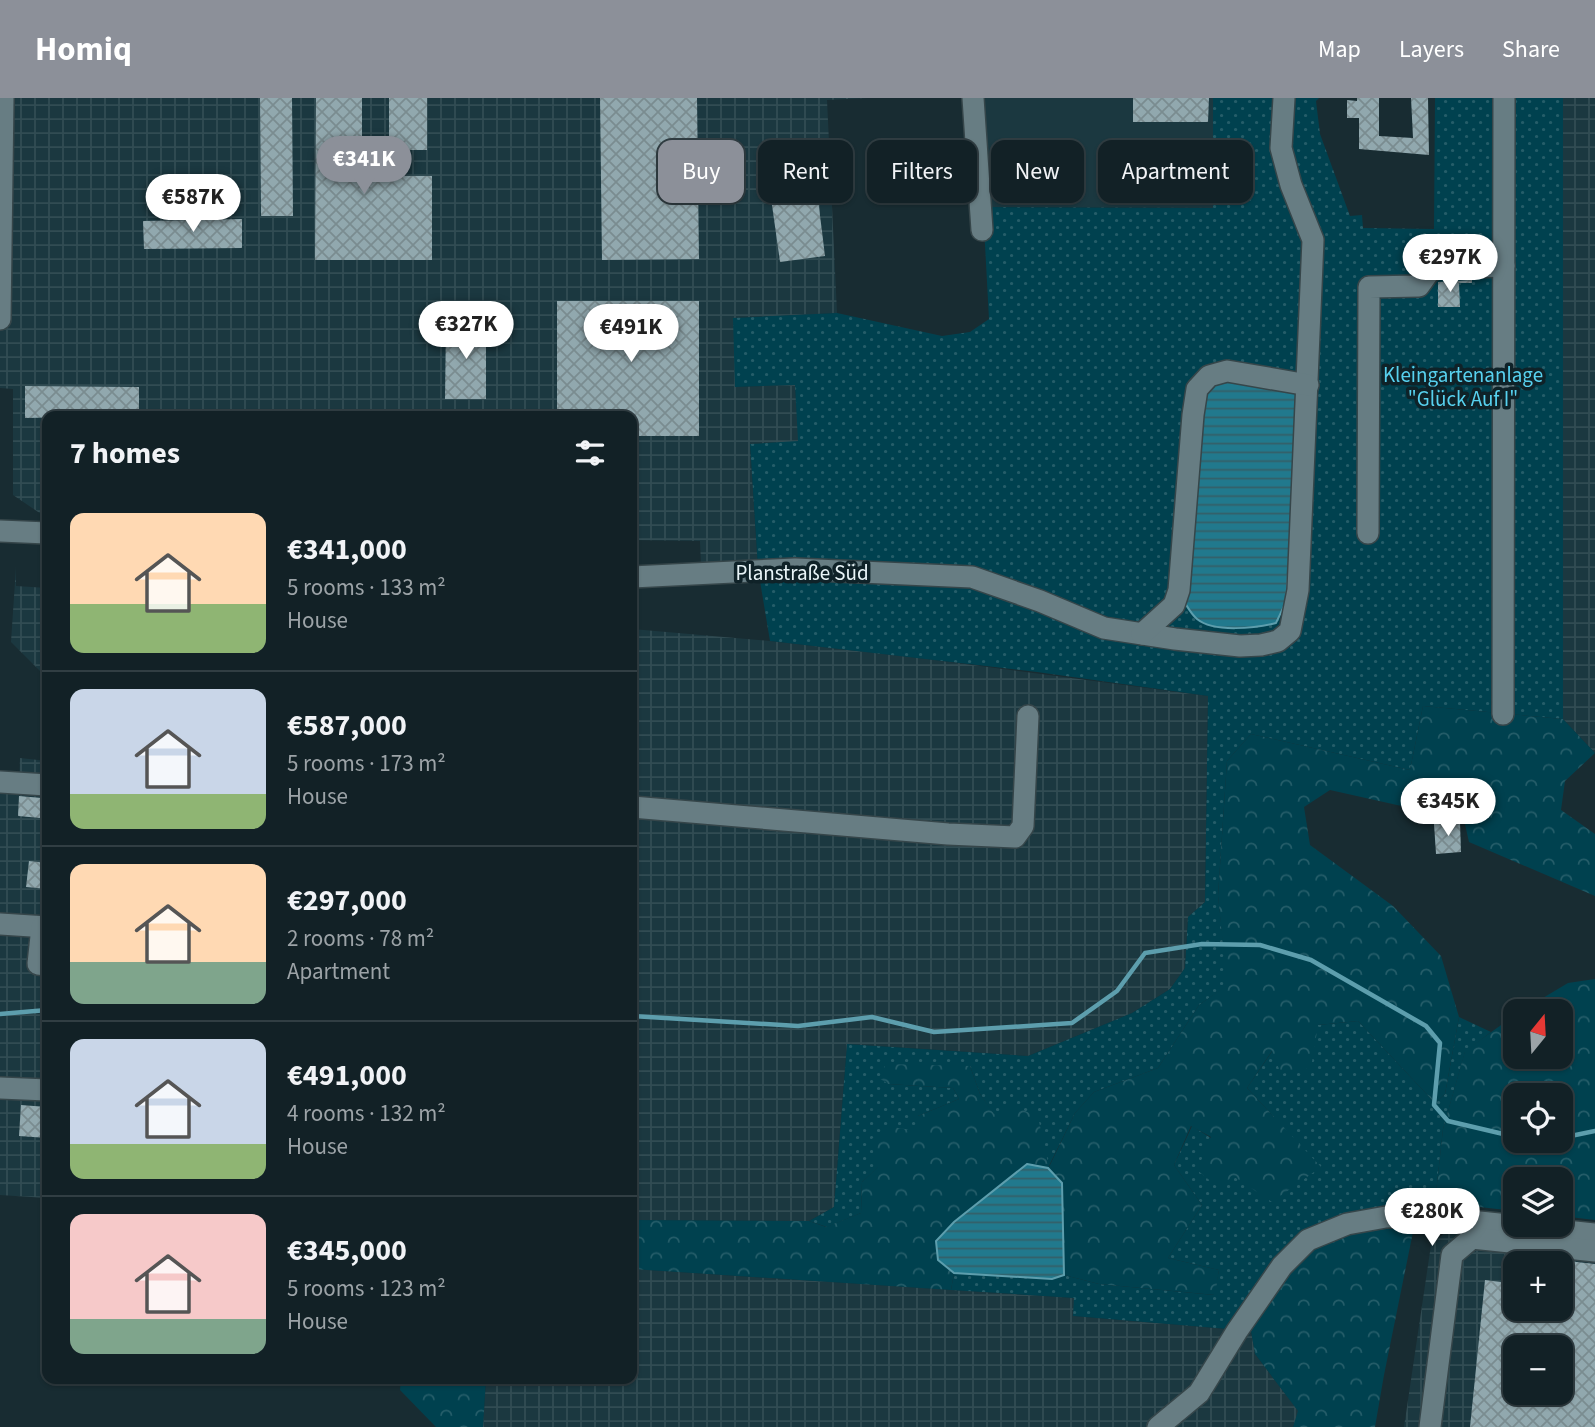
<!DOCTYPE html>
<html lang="en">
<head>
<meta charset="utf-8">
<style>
  body { margin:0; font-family:"Source Sans 3",sans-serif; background:#1f2e32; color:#f1f3f6; height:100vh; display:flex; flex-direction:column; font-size:26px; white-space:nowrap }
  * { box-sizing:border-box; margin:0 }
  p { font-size:23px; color:#9ca3a7 }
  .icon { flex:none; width:38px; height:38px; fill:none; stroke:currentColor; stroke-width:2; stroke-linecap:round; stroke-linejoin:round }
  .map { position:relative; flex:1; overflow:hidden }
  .side { position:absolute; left:42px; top:313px; width:595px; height:973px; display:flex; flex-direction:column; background:#122126; border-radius:14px; box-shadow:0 2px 5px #0004,0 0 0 2px #313e43 }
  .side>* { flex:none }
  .guide { position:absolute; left:658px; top:42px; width:665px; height:63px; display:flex; gap:14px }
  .needle { width:46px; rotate:18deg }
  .buttons { position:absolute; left:1503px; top:901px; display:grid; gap:14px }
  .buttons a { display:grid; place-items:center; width:70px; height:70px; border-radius:14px; background:#122126; box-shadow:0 2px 5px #0004,0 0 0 2px #313e43; font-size:35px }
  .price { position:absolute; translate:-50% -60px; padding:0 16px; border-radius:24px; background:#fff; color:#222; font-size:23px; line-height:46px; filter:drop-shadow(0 2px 4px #0008) }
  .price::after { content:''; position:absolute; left:50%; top:42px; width:21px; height:16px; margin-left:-10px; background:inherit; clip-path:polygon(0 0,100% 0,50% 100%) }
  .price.current { background:#8c9099; color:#fff }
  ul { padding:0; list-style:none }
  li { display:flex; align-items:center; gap:21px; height:175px; padding:0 28px }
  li+li { border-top:2px solid #313e43 }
  li span { display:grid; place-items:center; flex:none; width:196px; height:140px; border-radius:14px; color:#555 }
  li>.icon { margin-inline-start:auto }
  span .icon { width:84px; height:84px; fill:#fffc; stroke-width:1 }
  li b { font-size:30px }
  h2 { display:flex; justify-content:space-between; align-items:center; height:84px; padding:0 28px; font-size:30px }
  .chip { padding:0 24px; border-radius:14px; background:#122126; box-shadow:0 2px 5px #0004,0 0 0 2px #313e43; font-size:24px; line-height:63px }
  .chip.current { background:#8c9099; color:#fff }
  header { display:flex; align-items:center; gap:42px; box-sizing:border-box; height:98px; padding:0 35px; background:#8c9099; color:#fff }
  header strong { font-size:33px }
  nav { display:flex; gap:38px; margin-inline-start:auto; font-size:24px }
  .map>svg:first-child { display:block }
  .built { fill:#1b3840 }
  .industrial { fill:url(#industrial-grid); fill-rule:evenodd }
  .green { fill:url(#green-dots) }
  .forest { fill:url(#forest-crowns); fill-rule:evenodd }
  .water { fill:url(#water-rules); stroke:#5d9ead; stroke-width:2 }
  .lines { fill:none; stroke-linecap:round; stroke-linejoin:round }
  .stream { stroke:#5d9ead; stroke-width:4.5 }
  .building { fill:url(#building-cross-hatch); fill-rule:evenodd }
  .minor-casing { stroke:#36464a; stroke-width:24 }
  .minor { stroke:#677d83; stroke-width:21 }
  .labels { text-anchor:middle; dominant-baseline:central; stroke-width:7; stroke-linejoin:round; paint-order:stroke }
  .park-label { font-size:21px; fill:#57d1ef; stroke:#0f2228 }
  .street-label { font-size:21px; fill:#e9f5f8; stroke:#0f2228 }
</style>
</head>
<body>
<header>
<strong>Homiq</strong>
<nav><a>Map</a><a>Layers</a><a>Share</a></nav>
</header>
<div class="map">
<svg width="1595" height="1329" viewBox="0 0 1595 1329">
  <defs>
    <pattern id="industrial-grid" width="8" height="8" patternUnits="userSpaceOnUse" patternTransform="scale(1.75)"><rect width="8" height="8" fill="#1b3840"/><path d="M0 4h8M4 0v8" fill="none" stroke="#314c53"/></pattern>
    <pattern id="green-dots" width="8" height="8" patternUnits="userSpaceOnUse" patternTransform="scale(1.75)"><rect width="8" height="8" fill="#00414f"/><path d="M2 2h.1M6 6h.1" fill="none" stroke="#255d69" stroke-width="1.8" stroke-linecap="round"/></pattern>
    <pattern id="forest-crowns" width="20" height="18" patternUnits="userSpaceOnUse" patternTransform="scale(1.75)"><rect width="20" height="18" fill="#00414f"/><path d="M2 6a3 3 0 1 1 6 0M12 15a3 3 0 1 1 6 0" fill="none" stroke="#255d69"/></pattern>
    <pattern id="water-rules" width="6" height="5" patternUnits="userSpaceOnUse" patternTransform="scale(1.75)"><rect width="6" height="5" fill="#21798d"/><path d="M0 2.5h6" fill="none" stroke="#355f68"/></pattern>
    <pattern id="building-cross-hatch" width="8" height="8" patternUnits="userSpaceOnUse" patternTransform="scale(1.75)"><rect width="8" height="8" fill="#91a8ae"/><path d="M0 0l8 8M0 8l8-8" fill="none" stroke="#7a8c90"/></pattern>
  </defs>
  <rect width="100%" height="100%" fill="#182c32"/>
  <path class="built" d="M976 0H1213V110L983 109Z"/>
  <g class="industrial">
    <path d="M0 0H868L827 2 837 215 734 220 735 289 795 287 799 344 750 346 758 471 701 467 700 443 632 442V318L428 316 427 318H47V420L13 397V291L0 290Z"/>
    <path d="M1563 0H1595V655L1563 621Z"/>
    <path d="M16 469V488L47 490V580L11 544Z"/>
    <path d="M632 531 770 543 927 561 1208 598 1205 804 1188 819 1185 870 1170 891 1132 915 1028 958 847 946 834 1109 809 1123 632 1122Z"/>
    <path d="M20 660 47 663V1100L0 1097V692H19Z"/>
    <path d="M1450 1130 1595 1145V1329H1404L1431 1147ZM1516 1166H1561V1211H1516ZM1516 1250H1561V1295H1516Z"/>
    <path d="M632 1171 1075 1200 1073 1218 1251 1233 1255 1256 1299 1314 1293 1329H483L486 1281H632Z"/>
  </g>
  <g class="green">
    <path d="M1213 0H1319L1316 3 1320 36 1350 118 1362 117 1363 130 1434 131 1435 0H1563V621L1423 608 1410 672 1251 636 1227 663 1218 798 1228 887 1199 907 1158 970 1094 994 1075 1015 1048 1070 994 1017 980 996 970 968 888 986 953 990 959 1001 918 1018V1033L862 1084 861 1115 827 1129 809 1123 834 1109 847 946 1028 958 1132 915 1170 891 1185 870 1188 819 1205 804 1208 598 1037 574 770 543 758 471 750 346 798 343 795 287 735 289 733 220 837 215 942 238 970 234 989 221 983 109 1213 110Z"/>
    <path d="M1459 919 1491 934 1465 954 1443 1031 1435 1104 1414 1129 1347 1134 1261 1216 1251 1233 1073 1218 1074 1200 951 1192 954 1175 1052 1181 1064 1177 1099 1186 1214 1197 1219 1172 1168 1160 1202 1107 1174 1067 1192 1028 1211 1040 1274 1019 1247 990 1273 952 1318 927 1358 923 1435 1005 1445 996Z"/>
  </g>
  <g class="forest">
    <path d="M1423 608 1563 621 1595 655 1565 683 1561 712 1595 736V798L1469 744 1464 722 1330 692 1304 709 1310 747 1393 808 1441 858 1459 919 1445 996 1435 1005 1358 923 1318 927 1311 970 1281 976 1272 953 1247 990 1321 1069 1272 1104 1233 1078 1219 1090 1197 1072 1211 1039 1191 1028 1174 1067 1202 1107 1168 1160 1219 1172 1215 1197 1099 1186 1064 1177 1062 1085 1027 1066 954 1124 936 1143 938 1162 954 1175 951 1192 632 1171V1122L809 1123 826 1129 861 1115 862 1084 878 1069 870 1042 892 1029 918 1033V1018L959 1001 953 990 888 986 879 980 886 966 970 968 980 996 994 1016 1012 1007 1038 1019 1049 1069 1075 1015 1094 994 1158 970 1199 907 1227 887 1218 798 1227 663 1251 636 1410 672Z"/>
    <path d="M1595 881V1122L1561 1118V1082H1516L1515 1113 1435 1104 1443 1031 1465 953 1515 917 1516 959H1561V914L1521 913 1568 885ZM1516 998H1561V1043H1516Z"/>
    <path d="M1414 1129 1384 1277 1375 1329H1293L1298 1313 1255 1256 1251 1233 1303 1159 1347 1134Z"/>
    <path d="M401 1281H486L483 1329H436L400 1292Z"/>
  </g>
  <g class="water">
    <path d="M1224 280 1296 291 1300 305 1286 504 1276 525C1256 530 1214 535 1197 521 1191 516 1187 508 1183 502L1199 308 1207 288Z"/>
    <path d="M1027 1066 1048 1070 1062 1085 1064 1177 1052 1181 954 1175 938 1162 936 1143 954 1124Z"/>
  </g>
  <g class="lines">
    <g class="stream">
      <path d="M0 916 47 912"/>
      <path d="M632 918 798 928 872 919 934 934 1072 925 1117 893 1145 855 1202 846 1260 847 1311 862 1426 928 1440 945 1434 1007 1448 1023 1516 1039"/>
      <path d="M1561 1040 1595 1033"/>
      <path d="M1533 1043 1541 1045 1549 1043"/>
    </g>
  </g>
  <g class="building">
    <path d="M260 0H292L293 118H261Z"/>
    <path d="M316 0H362V78H432V162H315Z"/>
    <rect x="389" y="0" width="38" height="52"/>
    <path d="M600 0H697L699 161 602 162Z"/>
    <path d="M1133 0H1209L1208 24H1133Z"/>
    <path d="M1357 0H1379V38L1413 40 1411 0H1428L1429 57 1359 51V20H1347V2L1357 3Z"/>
    <path d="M818 101 825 158 780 164 772 107Z"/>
    <path d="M242 121V150L144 151 143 123Z"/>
    <path d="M1472 182V185H1459L1460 209H1438V184Z"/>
    <path d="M557 203H699V338H632V318H557Z"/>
    <path d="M446 225H486V301H445Z"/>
    <path d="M25 288 139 289V318L25 320Z"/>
    <path d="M19 698 42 700 40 720 18 718Z"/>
    <path d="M1460 724 1461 754 1436 756 1434 726Z"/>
    <path d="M29 763 47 765V791L26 789Z"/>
    <path d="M21 1007 47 1009V1040L19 1038Z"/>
    <path d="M1521 1158 1595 1166V1329H1470L1485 1182 1516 1186V1211H1561V1166H1520ZM1516 1250H1561V1295H1516Z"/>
  </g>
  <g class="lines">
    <defs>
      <g id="minor">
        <path d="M973 0 982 132"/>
        <path d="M0 221 3 0"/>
        <path d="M0 433 47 435"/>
        <path d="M1368 435 1369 189 1419 188 1429 174 1437 170 1504 168"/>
        <path d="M632 479 795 471 972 479 1040 503 1104 530 1175 541 1240 548 1261 547 1278 543 1290 533 1298 492 1313 142 1291 87 1281 50 1284 0"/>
        <path d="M1142 536 1174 507 1179 492 1193 317 1197 291 1209 278 1227 273 1308 287"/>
        <path d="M1503 616 1504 0"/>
        <path d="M0 684 47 687"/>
        <path d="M632 709 948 736 1015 739 1023 728 1028 618"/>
        <path d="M0 826 47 829"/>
        <path d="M42 829 38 866 47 867"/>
        <path d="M0 990 47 992"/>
        <path d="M1158 1329 1199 1295 1237 1233 1282 1168 1308 1142 1347 1126 1386 1119 1422 1118 1595 1136"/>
        <path d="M1430 1329 1452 1157 1472 1140 1595 1153"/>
      </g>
    </defs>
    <use href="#minor" class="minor-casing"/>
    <use href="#minor" class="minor"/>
  </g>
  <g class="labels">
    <g class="park-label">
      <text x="1463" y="277">Kleingartenanlage<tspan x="1463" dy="24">"Glück Auf I"</tspan></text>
    </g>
    <g class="street-label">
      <text x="802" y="475">Planstraße Süd</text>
    </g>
  </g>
</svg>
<div class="buttons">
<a><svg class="needle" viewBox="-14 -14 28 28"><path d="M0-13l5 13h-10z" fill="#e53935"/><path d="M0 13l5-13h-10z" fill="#9ca3a7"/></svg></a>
<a><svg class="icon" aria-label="locate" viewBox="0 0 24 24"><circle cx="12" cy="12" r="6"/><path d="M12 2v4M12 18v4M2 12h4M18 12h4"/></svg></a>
<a><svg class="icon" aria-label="layers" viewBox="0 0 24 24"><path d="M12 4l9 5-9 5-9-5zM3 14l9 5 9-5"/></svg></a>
<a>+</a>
<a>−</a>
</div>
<b class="price current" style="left:364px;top:98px">€341K</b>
<b class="price" style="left:193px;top:136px">€587K</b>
<b class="price" style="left:1450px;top:196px">€297K</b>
<b class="price" style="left:466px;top:263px">€327K</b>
<b class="price" style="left:631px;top:266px">€491K</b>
<b class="price" style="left:1448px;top:740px">€345K</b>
<b class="price" style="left:1432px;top:1150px">€280K</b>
<div class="guide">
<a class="chip current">Buy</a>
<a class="chip">Rent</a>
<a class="chip">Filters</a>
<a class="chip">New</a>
<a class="chip">Apartment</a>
</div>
<section class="side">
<h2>7 homes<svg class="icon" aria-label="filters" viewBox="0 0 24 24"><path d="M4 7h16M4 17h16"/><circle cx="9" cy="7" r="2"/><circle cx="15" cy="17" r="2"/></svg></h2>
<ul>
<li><span style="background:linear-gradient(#ffd9b3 65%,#8fb573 0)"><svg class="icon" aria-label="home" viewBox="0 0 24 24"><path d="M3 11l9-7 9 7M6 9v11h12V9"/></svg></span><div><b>€341,000</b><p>5 rooms · 133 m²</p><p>House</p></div></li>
<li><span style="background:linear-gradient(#c9d6e8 75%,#8fb573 0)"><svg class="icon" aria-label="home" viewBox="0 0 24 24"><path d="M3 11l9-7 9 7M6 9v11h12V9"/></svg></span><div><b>€587,000</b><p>5 rooms · 173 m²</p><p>House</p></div></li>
<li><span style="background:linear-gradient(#ffd9b3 70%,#7fa58c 0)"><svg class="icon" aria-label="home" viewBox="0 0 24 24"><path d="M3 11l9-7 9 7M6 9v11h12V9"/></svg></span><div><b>€297,000</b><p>2 rooms · 78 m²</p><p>Apartment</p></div></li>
<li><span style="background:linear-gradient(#c9d6e8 75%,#8fb573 0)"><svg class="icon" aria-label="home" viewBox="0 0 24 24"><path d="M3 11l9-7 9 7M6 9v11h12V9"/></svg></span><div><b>€491,000</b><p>4 rooms · 132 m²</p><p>House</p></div></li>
<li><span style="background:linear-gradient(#f6c9c9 75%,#7fa58c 0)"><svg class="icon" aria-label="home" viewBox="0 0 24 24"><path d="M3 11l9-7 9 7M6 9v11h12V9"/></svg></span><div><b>€345,000</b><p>5 rooms · 123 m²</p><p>House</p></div></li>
</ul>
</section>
</div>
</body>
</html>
